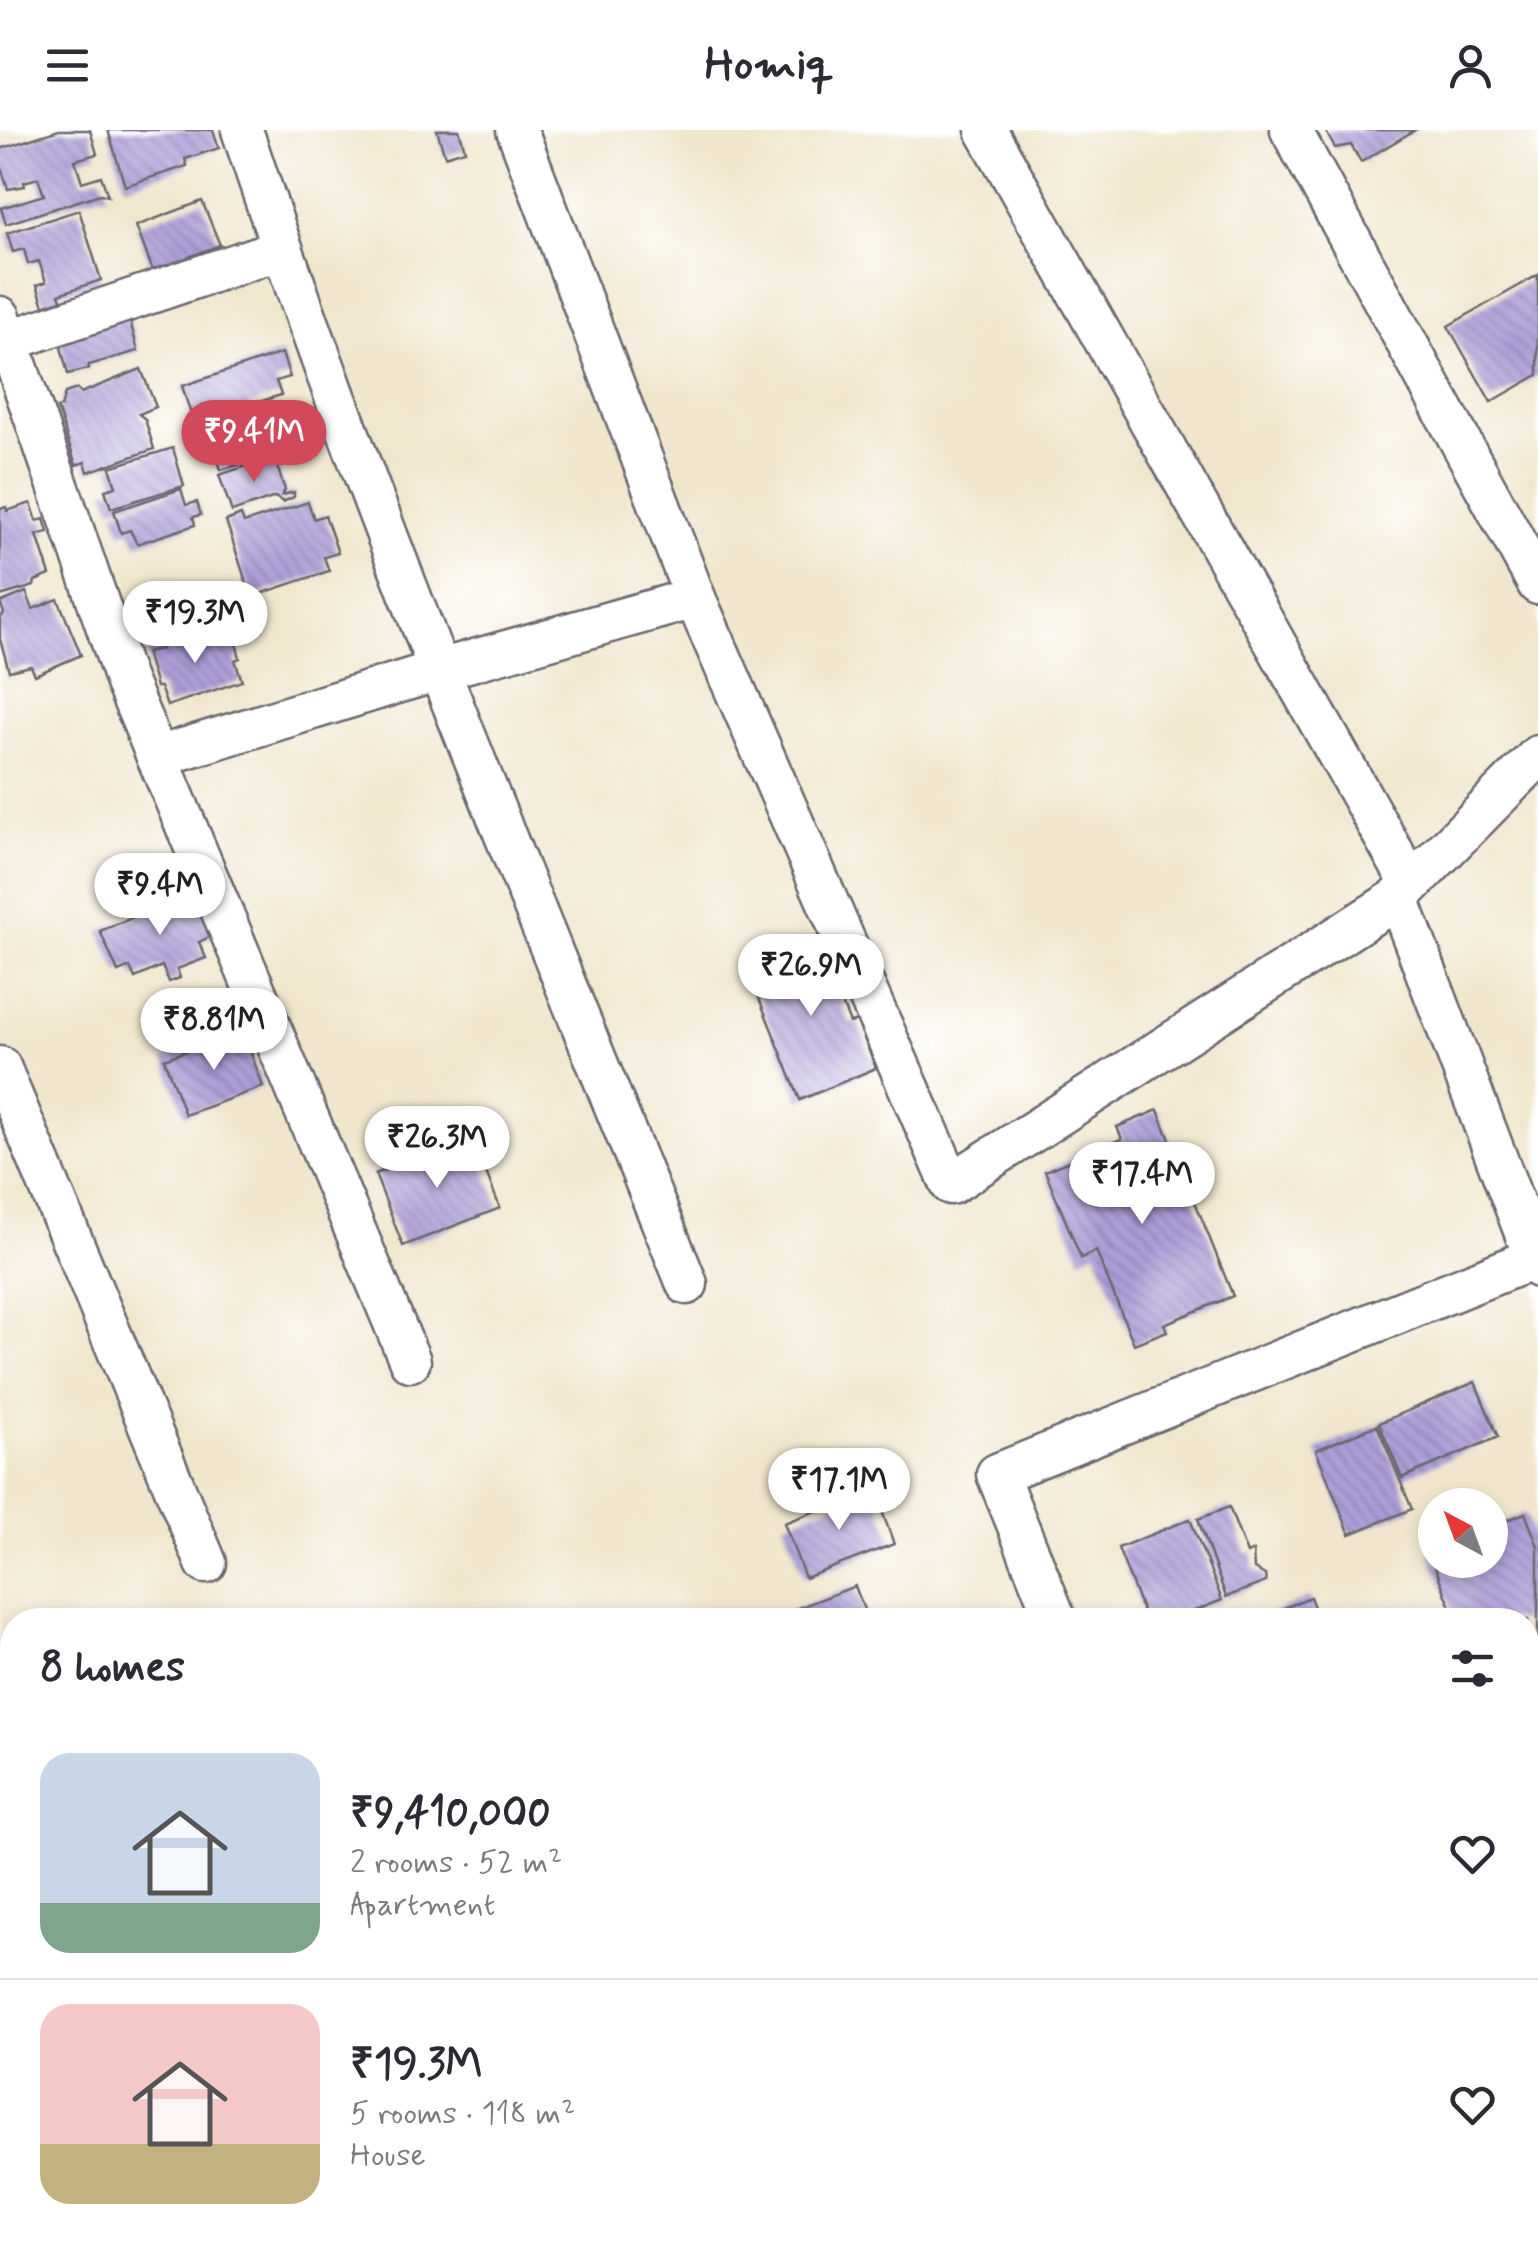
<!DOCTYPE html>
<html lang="en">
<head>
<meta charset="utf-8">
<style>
  body { margin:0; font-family:Mynerve,sans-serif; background:#f2f2f3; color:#2b2b33; height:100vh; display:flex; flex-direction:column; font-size:38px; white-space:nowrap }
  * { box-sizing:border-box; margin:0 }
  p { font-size:32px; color:#7c7c81 }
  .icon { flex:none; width:55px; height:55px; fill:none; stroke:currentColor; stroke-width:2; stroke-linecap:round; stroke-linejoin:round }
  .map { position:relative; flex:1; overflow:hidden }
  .sheet { position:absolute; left:0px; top:1478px; width:1540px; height:642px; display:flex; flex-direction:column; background:#fff; border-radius:40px 40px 0 0; box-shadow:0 5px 15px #0003 }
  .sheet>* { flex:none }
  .needle { width:65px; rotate:319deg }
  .buttons { position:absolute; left:1418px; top:1358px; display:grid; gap:20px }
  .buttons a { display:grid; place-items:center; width:90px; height:90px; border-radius:50%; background:#fff; box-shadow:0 5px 15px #0003; font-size:50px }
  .price { position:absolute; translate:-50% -85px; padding:0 22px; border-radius:35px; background:#fff; color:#222; font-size:32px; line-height:65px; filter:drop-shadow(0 2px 5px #0008) }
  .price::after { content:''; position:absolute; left:50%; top:60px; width:30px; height:22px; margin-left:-15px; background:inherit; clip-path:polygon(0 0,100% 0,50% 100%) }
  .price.selected { background:#d1495b; color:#fff }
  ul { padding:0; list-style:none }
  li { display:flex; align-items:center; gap:30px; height:250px; padding:0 40px }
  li+li { border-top:2px solid #e1e1e2 }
  li span { display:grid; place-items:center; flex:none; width:280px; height:200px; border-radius:30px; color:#555 }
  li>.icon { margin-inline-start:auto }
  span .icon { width:120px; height:120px; fill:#fffc; stroke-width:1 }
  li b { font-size:42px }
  h2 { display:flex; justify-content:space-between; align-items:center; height:120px; padding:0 40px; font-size:42px }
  header { display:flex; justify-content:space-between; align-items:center; height:130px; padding:0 40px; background:#fff; font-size:45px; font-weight:800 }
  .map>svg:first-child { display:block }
  .building { fill:url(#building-back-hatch) }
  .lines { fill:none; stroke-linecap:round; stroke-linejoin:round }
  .minor-casing { stroke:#6a676e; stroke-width:45 }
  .minor { stroke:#fff; stroke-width:40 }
</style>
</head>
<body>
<header><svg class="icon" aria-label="menu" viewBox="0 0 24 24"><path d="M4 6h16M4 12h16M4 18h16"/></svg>Homiq<svg class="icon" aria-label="person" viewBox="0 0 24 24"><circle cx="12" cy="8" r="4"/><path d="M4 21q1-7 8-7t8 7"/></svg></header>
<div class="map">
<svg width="1538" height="2119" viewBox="0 0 1538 2119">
  <defs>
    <pattern id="building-back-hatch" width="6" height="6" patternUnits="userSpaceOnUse" patternTransform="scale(2.5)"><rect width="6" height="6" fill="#ad9ed9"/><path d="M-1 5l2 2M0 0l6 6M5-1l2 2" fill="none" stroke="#8c80b1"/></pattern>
  </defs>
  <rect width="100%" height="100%" fill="#fff"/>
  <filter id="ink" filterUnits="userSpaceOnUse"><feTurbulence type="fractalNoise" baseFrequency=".01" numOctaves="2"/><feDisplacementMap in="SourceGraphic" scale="20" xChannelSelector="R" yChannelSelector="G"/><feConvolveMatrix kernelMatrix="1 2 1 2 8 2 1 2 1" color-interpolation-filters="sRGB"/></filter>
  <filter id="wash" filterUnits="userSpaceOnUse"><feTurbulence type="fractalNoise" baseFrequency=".0048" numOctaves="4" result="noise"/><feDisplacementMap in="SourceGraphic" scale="40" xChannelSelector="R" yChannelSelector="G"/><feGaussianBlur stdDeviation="2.25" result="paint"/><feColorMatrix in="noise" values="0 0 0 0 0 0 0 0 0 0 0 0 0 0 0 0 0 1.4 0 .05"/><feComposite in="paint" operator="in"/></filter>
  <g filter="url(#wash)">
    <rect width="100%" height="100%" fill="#f1e6cd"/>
    <g id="blocks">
      <g class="building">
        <path d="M59 0H90L97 24 75 30 82 52 101 46 108 66 100 64 6 94 1 78 44 65 38 48 24 52 25 56 8 59 0 34V19Z"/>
        <path d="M108 0H213L219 18 185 29 187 36 125 56Z"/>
        <path d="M437 0H459L465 20 445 26Z"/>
        <path d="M1325 0H1415L1361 32 1351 15 1335 18Z"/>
        <path d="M202 71 220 115 153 141 136 96Z"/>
        <path d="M79 80 101 150 59 164 61 170 44 176 37 155 46 152 39 131 28 134 24 119 13 122 7 103Z"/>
        <path d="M1538 145V245L1491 272 1448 196Z"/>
        <path d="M129 187 138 221 89 235 88 239 68 244 58 206Z"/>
        <path d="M282 223 290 247 276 251 281 265 249 275 253 288 198 306 182 256Z"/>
        <path d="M141 239 156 277 139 284 145 289 154 319 88 342 85 332 76 335 57 278 61 277 65 263 77 259 81 263Z"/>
        <path d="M262 286 274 324 221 340 212 311 255 297 256 288Z"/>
        <path d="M173 318 184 356 111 378 105 360 116 357 110 337Z"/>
        <path d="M274 327 285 360 282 365 294 362V367L283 372 275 367 232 382 219 345Z"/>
        <path d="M181 359 186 375 197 372 201 385 193 387 195 395 137 414 130 400 121 403 114 381Z"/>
        <path d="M308 372 314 389 325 385 338 423 324 427 329 441 251 467 226 391 241 385 244 393Z"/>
        <path d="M31 373 37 391 44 389 48 402 37 405 50 445 35 451 34 456 0 466V379L6 377 7 381Z"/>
        <path d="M26 462 33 479 58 469 81 525 35 545 31 536 9 541 0 509V489L4 483 0 473Z"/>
        <path d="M225 496 230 512 235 509 240 528 235 530 242 551 167 576 160 557H156L146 522 161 519V515L170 511 173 513Z"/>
        <path d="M195 761 213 805 199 812 206 828 177 839 180 848 169 852 162 836 135 848 130 837 118 842 100 801Z"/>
        <path d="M818 806 834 818 842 851 836 859 850 893 857 891 876 938 800 970 748 841 813 814 818 819Z"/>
        <path d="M243 900 263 957 185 985 164 929Z"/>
        <path d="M1158 980 1233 1166 1164 1194 1167 1201 1134 1214 1096 1121 1081 1128 1045 1041 1122 1009 1117 997Z"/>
        <path d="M472 1006 500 1078 403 1116 375 1044Z"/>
        <path d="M1475 1252 1498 1307 1402 1348 1379 1293Z"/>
        <path d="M1377 1295 1412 1379 1350 1404 1316 1320Z"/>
        <path d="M874 1359 894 1414 805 1448 784 1393Z"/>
        <path d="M1229 1377 1247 1424 1253 1421 1254 1439 1265 1445 1266 1452 1226 1467 1198 1389Z"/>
        <path d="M1525 1383 1538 1416V1598L1528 1602V1490H1456L1429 1422 1435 1419V1430H1490V1397Z"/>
        <path d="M1190 1389 1222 1470 1172 1490H1146L1118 1418Z"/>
        <path d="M855 1456 868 1490H794L790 1481Z"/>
        <path d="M1310 1467 1319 1490H1256Z"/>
        <path d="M12 1813V1872L0 1876V1818Z"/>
        <path d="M12 2102V2108H80L84 2119H3L0 2106Z"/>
        <path d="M188 2108H273L276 2119H192Z"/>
        <path d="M988 2108H1203L1207 2119H959Z"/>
      </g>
    </g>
  </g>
  <g filter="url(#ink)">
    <use href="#blocks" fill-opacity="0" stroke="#6a676e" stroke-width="2.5"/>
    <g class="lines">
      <defs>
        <g id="minor">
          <path d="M242 0C371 391 533 772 687 1154"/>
          <path d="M517 0 695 468 951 1054 1398 768 1538 626"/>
          <path d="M986 0 1411 754"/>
          <path d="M1291 0 1538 454"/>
          <path d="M0 187 125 550 410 1231"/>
          <path d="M8 211 281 119"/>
          <path d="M157 627 439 540 695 468"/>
          <path d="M1398 768 1538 1137"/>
          <path d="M0 937 206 1433"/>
          <path d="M1056 1490 997 1344 1535 1128"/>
          <path d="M1528 2040 1538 2036"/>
          <path d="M1314 2119 1345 2108"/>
        </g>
      </defs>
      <use href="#minor" class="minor-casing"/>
      <use href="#minor" class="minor"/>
    </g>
  </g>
</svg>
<div class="buttons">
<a><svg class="needle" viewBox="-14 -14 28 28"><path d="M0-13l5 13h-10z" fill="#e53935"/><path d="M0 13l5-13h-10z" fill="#7c7c81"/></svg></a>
</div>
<b class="price selected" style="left:254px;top:355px">₹9.41M</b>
<b class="price" style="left:195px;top:536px">₹19.3M</b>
<b class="price" style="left:160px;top:808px">₹9.4M</b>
<b class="price" style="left:811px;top:889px">₹26.9M</b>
<b class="price" style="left:214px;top:943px">₹8.81M</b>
<b class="price" style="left:437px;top:1061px">₹26.3M</b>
<b class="price" style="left:1142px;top:1097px">₹17.4M</b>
<b class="price" style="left:839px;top:1403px">₹17.1M</b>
<section class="sheet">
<h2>8 homes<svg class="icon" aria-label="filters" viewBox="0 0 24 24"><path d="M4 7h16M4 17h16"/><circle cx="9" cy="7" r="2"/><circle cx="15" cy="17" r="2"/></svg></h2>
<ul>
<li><span style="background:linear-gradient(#c9d6e8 75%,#7fa58c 0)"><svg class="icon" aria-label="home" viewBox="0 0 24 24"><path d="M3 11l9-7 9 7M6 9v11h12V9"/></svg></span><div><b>₹9,410,000</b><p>2 rooms · 52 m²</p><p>Apartment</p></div><svg class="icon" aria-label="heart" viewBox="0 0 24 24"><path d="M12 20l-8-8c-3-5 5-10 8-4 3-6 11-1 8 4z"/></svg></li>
<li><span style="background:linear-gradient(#f6c9c9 70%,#c2b280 0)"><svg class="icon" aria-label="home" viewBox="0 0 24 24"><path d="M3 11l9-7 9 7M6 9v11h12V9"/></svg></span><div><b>₹19.3M</b><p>5 rooms · 118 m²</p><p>House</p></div><svg class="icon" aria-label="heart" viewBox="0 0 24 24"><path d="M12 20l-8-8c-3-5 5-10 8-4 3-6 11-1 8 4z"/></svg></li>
</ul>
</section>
</div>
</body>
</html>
